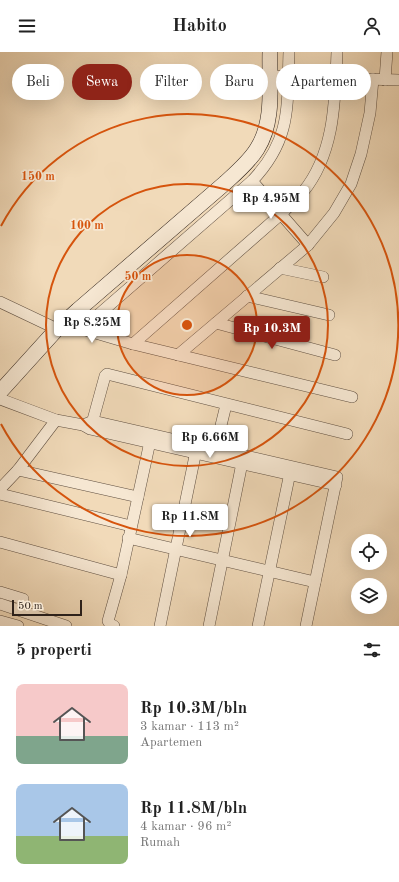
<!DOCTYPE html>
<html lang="id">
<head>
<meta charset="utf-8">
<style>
  body { margin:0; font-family:"Old Standard TT",serif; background:#f2f2f2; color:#222; height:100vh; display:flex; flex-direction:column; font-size:15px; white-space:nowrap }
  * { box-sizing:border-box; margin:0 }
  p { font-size:13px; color:#767676 }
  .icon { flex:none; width:22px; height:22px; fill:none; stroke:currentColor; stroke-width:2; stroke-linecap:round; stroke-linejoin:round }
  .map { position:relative; height:574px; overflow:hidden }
  .sheet { display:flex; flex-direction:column; background:#fff; flex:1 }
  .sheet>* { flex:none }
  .guide { position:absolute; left:12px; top:12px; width:375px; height:36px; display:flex; gap:8px }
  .tools { position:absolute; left:351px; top:482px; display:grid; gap:8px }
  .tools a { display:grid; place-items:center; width:36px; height:36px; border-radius:50%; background:#fff; box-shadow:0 4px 16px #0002; font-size:20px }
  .scale { position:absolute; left:12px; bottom:10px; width:70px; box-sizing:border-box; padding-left:4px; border:2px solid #2f221a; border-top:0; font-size:11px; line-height:14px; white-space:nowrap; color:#2f221a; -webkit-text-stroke:3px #f6e7d2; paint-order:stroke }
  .price { position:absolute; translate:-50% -34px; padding:0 9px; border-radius:4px; background:#fff; color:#222; font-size:13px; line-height:26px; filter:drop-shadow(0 1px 2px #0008) }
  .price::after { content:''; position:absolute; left:50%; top:24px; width:12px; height:9px; margin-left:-6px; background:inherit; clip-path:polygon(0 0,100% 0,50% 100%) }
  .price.active { background:#8f2418; color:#fff }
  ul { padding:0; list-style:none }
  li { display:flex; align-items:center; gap:12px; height:100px; padding:0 16px }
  li span { display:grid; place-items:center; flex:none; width:112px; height:80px; border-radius:8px; color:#555 }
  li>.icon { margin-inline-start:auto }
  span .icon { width:48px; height:48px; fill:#fffc; stroke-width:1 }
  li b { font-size:17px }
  h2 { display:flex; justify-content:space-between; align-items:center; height:48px; padding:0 16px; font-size:17px }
  .tag { padding:0 14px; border-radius:18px; background:#fff; box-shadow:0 4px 16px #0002; font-size:14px; line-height:36px }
  .tag.active { background:#8f2418; color:#fff }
  header { display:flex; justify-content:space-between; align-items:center; height:52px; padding:0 16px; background:#fff; font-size:18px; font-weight:600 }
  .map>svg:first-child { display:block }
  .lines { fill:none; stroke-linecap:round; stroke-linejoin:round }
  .street-casing { stroke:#605042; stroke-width:12 }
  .secondary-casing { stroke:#2f221a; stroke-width:16 }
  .street { stroke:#f6e7d2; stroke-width:11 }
  .secondary { stroke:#f6e7d2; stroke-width:15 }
  .ring { fill:none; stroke:#d6540d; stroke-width:2 }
  .centre { fill:#d6540d; stroke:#f6e7d2; stroke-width:2 }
  .ring-label { font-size:12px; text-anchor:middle; font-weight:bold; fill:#d6540d; stroke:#f6e7d2; stroke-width:3.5; stroke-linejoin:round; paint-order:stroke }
</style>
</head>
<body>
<header><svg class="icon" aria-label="menu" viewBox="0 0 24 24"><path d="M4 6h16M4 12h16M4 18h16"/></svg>Habito<svg class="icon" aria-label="person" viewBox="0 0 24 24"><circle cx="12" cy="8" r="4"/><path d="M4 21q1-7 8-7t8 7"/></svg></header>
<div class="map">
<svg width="399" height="574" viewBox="0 0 399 574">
  <rect width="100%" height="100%" fill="#f1dab9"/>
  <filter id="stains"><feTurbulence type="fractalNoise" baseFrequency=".005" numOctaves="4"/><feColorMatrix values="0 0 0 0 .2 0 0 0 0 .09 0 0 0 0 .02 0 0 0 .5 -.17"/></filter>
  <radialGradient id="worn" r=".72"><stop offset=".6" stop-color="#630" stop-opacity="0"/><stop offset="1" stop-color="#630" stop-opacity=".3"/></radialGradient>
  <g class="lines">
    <defs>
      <g id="street">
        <path d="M289 0C287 54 292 87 252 129L82 277 133 292 352 345"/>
        <path d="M269 24 399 28"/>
        <path d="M385 28 387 0"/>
        <path d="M252 129 308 193"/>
        <path d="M280 216 323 225"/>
        <path d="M247 244 329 263"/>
        <path d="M0 250 57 277"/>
        <path d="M216 271 335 303"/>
        <path d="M133 292 281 162C288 155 296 148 303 140 335 101 335 48 337 0"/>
        <path d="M178 303 308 193 334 161 351 132 361 102 370 61 373 27"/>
        <path d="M0 347 56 368 83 373 90 377 336 433"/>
        <path d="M83 373 93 369 337 425 306 574"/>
        <path d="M91 375 105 324 107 322 347 382"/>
        <path d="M214 402 226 353"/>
        <path d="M18 418 138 445"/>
        <path d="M0 437 18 418 56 368"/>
        <path d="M0 442 131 474"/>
        <path d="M128 486 315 530"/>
        <path d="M0 490 121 523"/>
        <path d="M0 540 23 547 21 558"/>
        <path d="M0 552 66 574"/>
        <path d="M0 569 18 574"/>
        <path d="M114 574 110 572 108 569 121 523 151 385"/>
        <path d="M160 574 197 394"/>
        <path d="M209 574 242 411"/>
        <path d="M258 574 291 416"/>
      </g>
      <path id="secondary" d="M0 340 57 277 78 258 225 131C236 121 249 110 257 97 275 69 269 32 270 0"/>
    </defs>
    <use href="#street" class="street-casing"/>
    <use href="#secondary" class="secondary-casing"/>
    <use href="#street" class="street"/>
    <use href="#secondary" class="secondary"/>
  </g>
  <circle cx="187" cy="273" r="70" fill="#d6540d" fill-opacity=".12"/>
  <g class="ring">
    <circle cx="187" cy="273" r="70"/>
    <circle cx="187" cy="273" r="141"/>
    <path d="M1 174A211 211 0 1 1 1 372"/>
  </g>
  <circle cx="187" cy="273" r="6" class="centre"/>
  <g class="ring-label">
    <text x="38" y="128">150 m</text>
    <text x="87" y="177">100 m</text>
    <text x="138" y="228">50 m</text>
  </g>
  <rect width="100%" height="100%" filter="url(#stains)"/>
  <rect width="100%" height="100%" fill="url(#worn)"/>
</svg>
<div class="tools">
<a><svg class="icon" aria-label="locate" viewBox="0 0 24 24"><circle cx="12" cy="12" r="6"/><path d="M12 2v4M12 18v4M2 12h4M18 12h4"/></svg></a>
<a><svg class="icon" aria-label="layers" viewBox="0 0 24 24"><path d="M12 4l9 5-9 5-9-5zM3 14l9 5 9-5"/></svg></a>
</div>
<div class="scale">50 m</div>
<b class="price" style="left:271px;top:168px">Rp 4.95M</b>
<b class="price" style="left:92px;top:292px">Rp 8.25M</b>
<b class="price active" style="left:272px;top:298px">Rp 10.3M</b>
<b class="price" style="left:210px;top:407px">Rp 6.66M</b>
<b class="price" style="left:190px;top:486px">Rp 11.8M</b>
<div class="guide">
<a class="tag">Beli</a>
<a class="tag active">Sewa</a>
<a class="tag">Filter</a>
<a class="tag">Baru</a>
<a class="tag">Apartemen</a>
</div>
</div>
<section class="sheet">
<h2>5 properti<svg class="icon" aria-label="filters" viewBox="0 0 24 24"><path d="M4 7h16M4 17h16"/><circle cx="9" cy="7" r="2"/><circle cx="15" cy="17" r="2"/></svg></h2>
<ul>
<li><span style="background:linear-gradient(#f6c9c9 65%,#7fa58c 0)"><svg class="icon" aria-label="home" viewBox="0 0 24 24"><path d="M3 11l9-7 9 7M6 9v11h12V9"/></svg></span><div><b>Rp 10.3M/bln</b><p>3 kamar · 113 m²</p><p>Apartemen</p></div></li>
<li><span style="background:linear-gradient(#a9c7e8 65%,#8fb573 0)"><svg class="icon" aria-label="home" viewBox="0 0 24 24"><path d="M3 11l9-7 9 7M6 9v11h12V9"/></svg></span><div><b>Rp 11.8M/bln</b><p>4 kamar · 96 m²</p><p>Rumah</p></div></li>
</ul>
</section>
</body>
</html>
